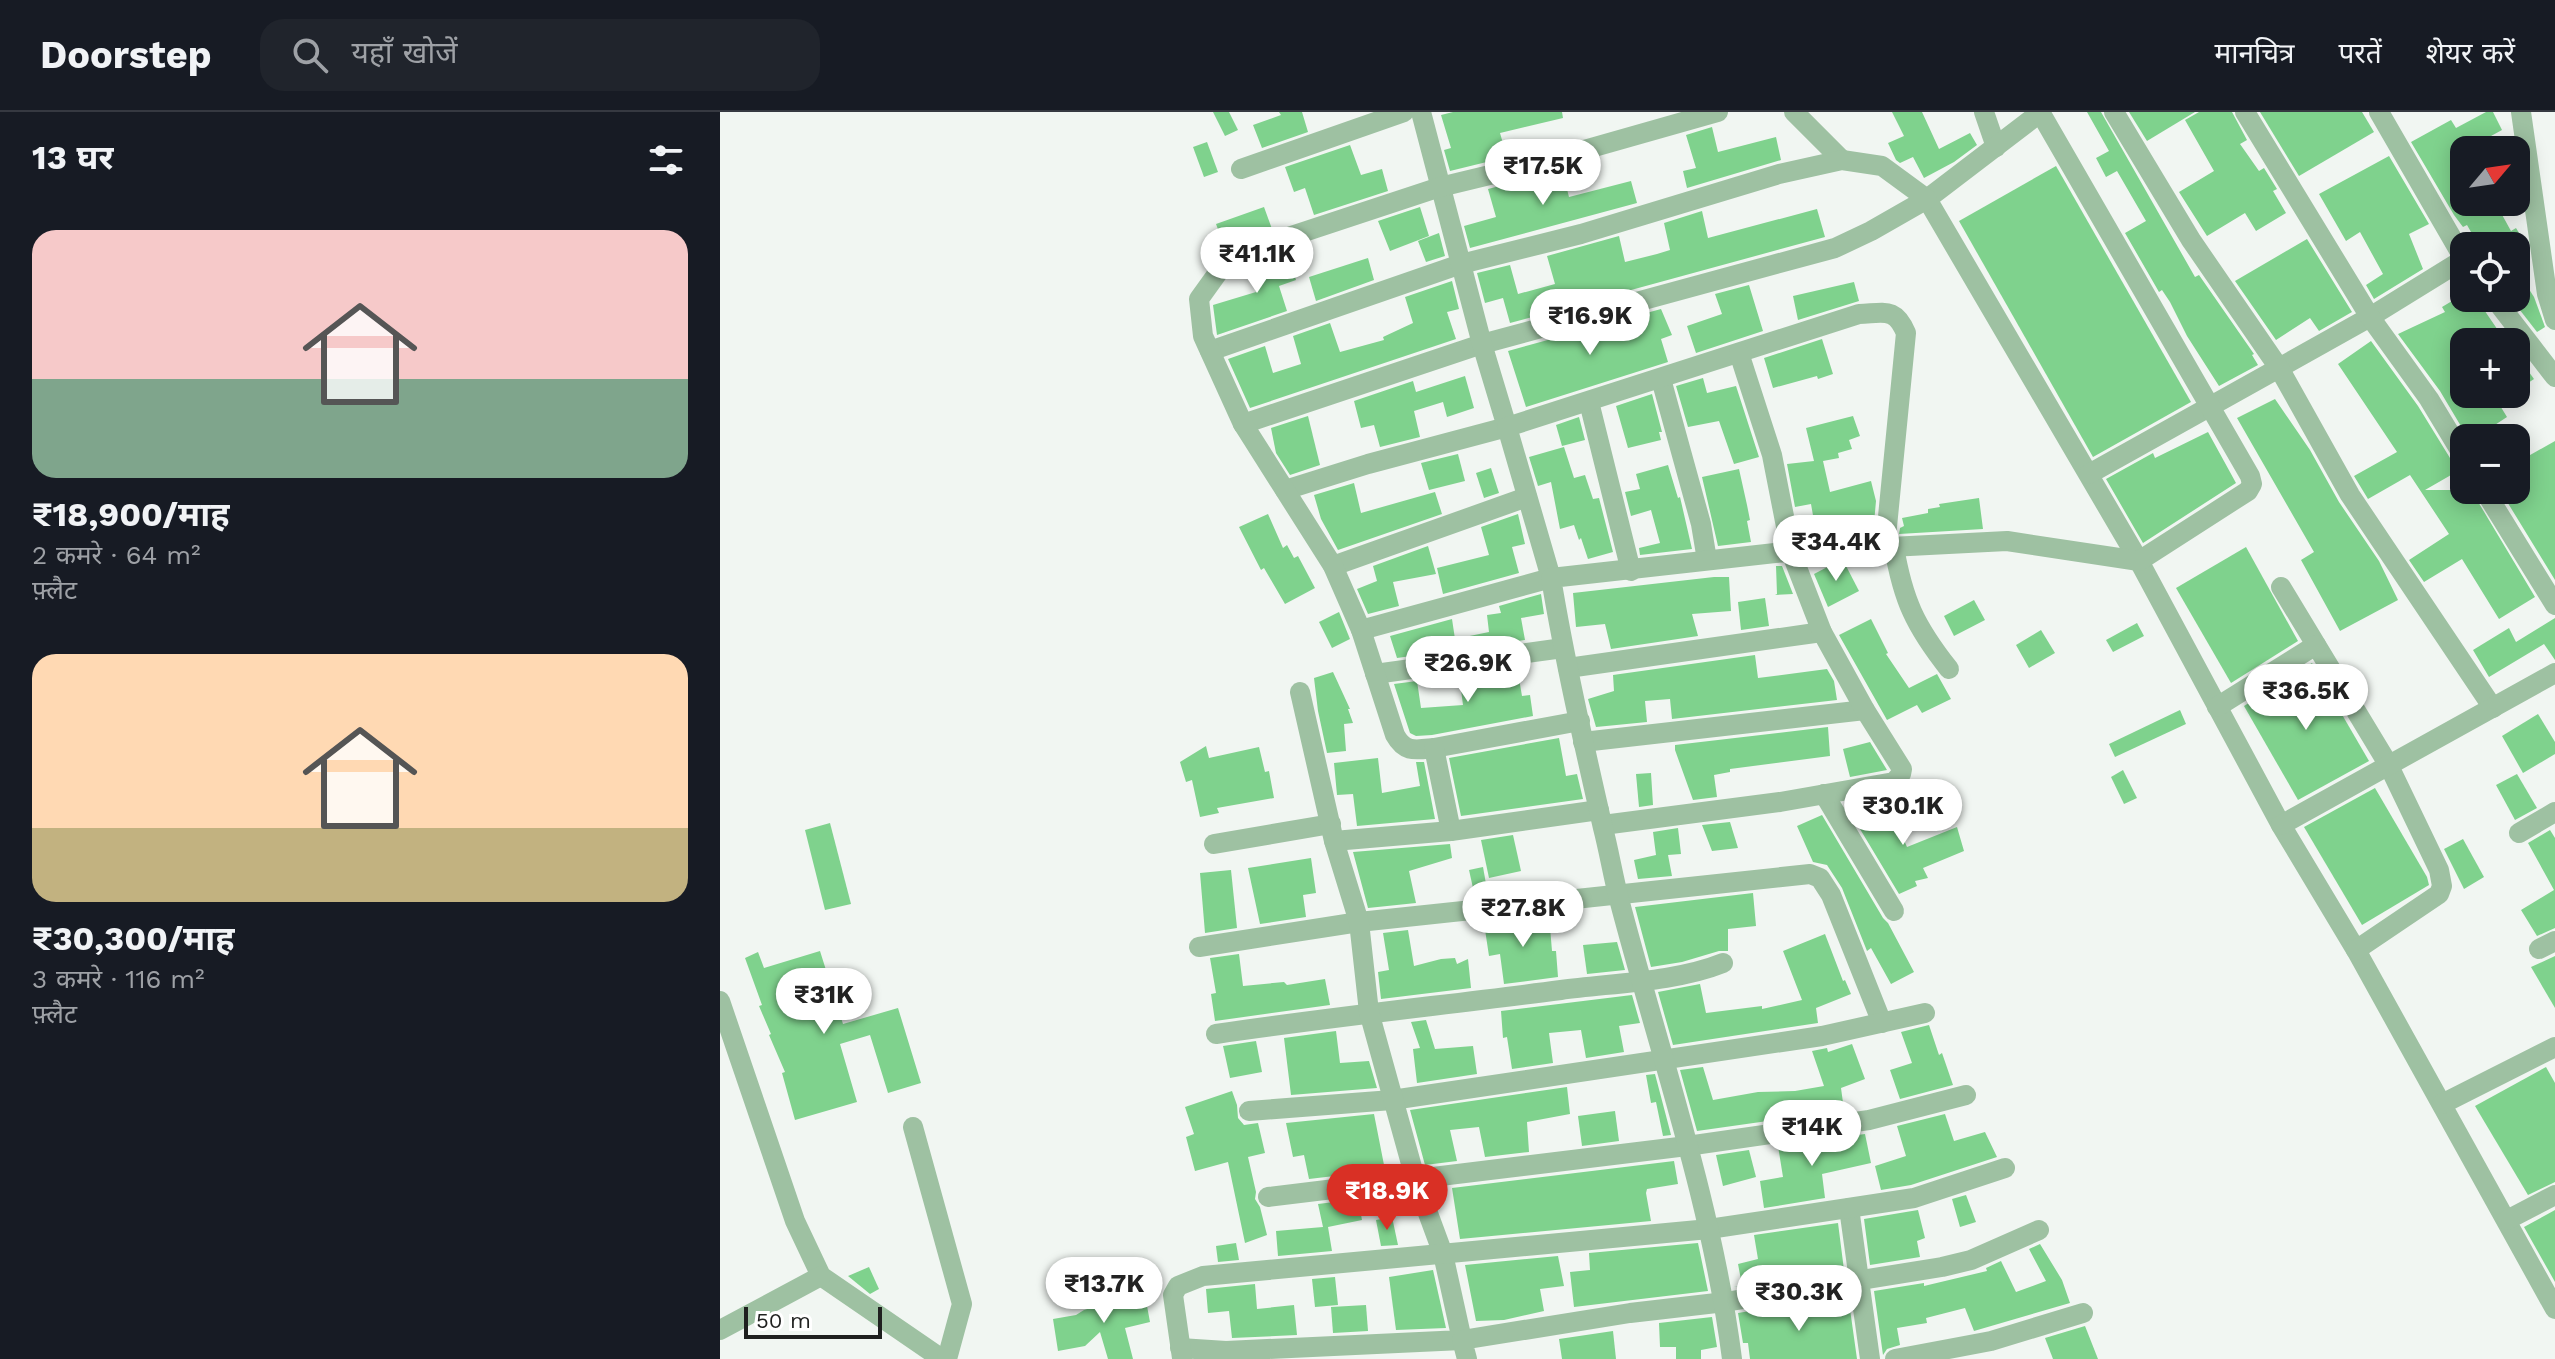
<!DOCTYPE html>
<html lang="hi">
<head>
<meta charset="utf-8">
<style>
  body { margin:0; font-family:"Work Sans","Noto Sans Devanagari",sans-serif; background:#20242c; color:#f1f3f6; height:100vh; display:flex; flex-direction:column; font-size:30px; white-space:nowrap }
  * { box-sizing:border-box; margin:0 }
  p { font-size:26px; color:#9ea1a6 }
  .icon { flex:none; width:44px; height:44px; fill:none; stroke:currentColor; stroke-width:2; stroke-linecap:round; stroke-linejoin:round }
  .map { position:relative; flex:1; overflow:hidden }
  .sheet { display:flex; flex-direction:column; background:#171b24; width:720px }
  .sheet>* { flex:none }
  .needle { width:52px; rotate:61deg }
  .fabs { position:absolute; left:1730px; top:24px; display:grid; gap:16px }
  .fabs a { display:grid; place-items:center; width:80px; height:80px; border-radius:16px; background:#171b24; box-shadow:0 4px 20px #0003; font-size:40px }
  .scale { position:absolute; left:24px; bottom:20px; width:138px; box-sizing:border-box; padding-left:8px; border:4px solid #1f201f; border-top:0; font-size:22px; line-height:28px; white-space:nowrap; color:#1f201f; -webkit-text-stroke:6px #fff; paint-order:stroke }
  .price { position:absolute; translate:-50% -68px; padding:0 18px; border-radius:28px; background:#fff; color:#222; font-size:26px; line-height:52px; filter:drop-shadow(0 2px 4px #0008) }
  .price::after { content:''; position:absolute; left:50%; top:48px; width:24px; height:18px; margin-left:-12px; background:inherit; clip-path:polygon(0 0,100% 0,50% 100%) }
  .price.active { background:#d93025; color:#fff }
  ul { padding:0; list-style:none }
  li { display:grid; align-content:center; gap:16px; height:424px; padding:0 32px }
  li span { display:grid; place-items:center; height:248px; border-radius:24px; color:#555 }
  li>.icon { margin-inline-start:auto }
  span .icon { width:144px; height:144px; fill:#fffc; stroke-width:1 }
  li b { font-size:34px }
  h2 { display:flex; justify-content:space-between; align-items:center; height:96px; padding:0 32px; font-size:34px }
  header { display:flex; align-items:center; gap:48px; box-sizing:border-box; height:112px; padding:0 40px; background:#171b24; border-bottom:2px solid #363941 }
  header strong { font-size:38px }
  nav { display:flex; gap:44px; margin-inline-start:auto; font-size:28px }
  .search { width:560px; height:72px; background:#20242c; display:flex; align-items:center; gap:20px; box-sizing:border-box; padding:0 28px; border-radius:24px; color:#9ea1a6; font-size:30px }
  main { display:flex; flex:1; min-height:0 }
  .map>svg:first-child { display:block }
  .building { fill:#7fd28d }
  .lines { fill:none; stroke-linecap:round; stroke-linejoin:round }
  .minor { stroke:#9ec1a2; stroke-width:20 }
</style>
</head>
<body>
<header>
<strong>Doorstep</strong>
<div class="search"><svg class="icon" aria-label="search" viewBox="0 0 24 24"><circle cx="10" cy="10" r="6"/><path d="M15 15l6 6"/></svg>यहाँ खोजें</div>
<nav><a>मानचित्र</a><a>परतें</a><a>शेयर करें</a></nav>
</header>
<main>
<section class="sheet">
<h2>13 घर<svg class="icon" aria-label="filters" viewBox="0 0 24 24"><path d="M4 7h16M4 17h16"/><circle cx="9" cy="7" r="2"/><circle cx="15" cy="17" r="2"/></svg></h2>
<ul>
<li><span style="background:linear-gradient(#f6c9c9 60%,#7fa58c 0)"><svg class="icon" aria-label="home" viewBox="0 0 24 24"><path d="M3 11l9-7 9 7M6 9v11h12V9"/></svg></span><div><b>₹18,900/माह</b><p>2 कमरे · 64 m²</p><p>फ़्लैट</p></div></li>
<li><span style="background:linear-gradient(#ffd9b3 70%,#c2b280 0)"><svg class="icon" aria-label="home" viewBox="0 0 24 24"><path d="M3 11l9-7 9 7M6 9v11h12V9"/></svg></span><div><b>₹30,300/माह</b><p>3 कमरे · 116 m²</p><p>फ़्लैट</p></div></li>
</ul>
</section>
<div class="map">
<svg width="1835" height="1247" viewBox="0 0 1835 1247">
  <rect width="100%" height="100%" fill="#f1f6f2"/>
  <g class="building">
    <path d="M493 0H509L518 18 505 24Z"/>
    <path d="M559 0H582L588 20 542 36 533 13 561 3Z"/>
    <path d="M733 0H842L843 6 780 21 787 45 730 59 724 38 731 36 721 3Z"/>
    <path d="M1172 0H1202L1219 37 1250 21 1257 33 1234 50 1204 66 1193 45 1180 51 1176 48 1168 31 1184 24Z"/>
    <path d="M1367 0H1381L1475 165 1479 163 1534 242 1532 243 1538 253 1499 274 1467 224 1450 190 1442 178 1439 180 1405 121 1426 109 1397 59 1386 65 1376 46 1389 39Z"/>
    <path d="M1409 0H1475L1427 29Z"/>
    <path d="M1479 0H1512L1527 28 1520 32 1539 59 1544 56 1557 77 1553 79 1566 101 1536 119 1525 101 1487 124 1459 80 1494 59 1465 8Z"/>
    <path d="M1540 0H1642L1654 20 1579 64Z"/>
    <path d="M1766 0H1773L1782 18 1771 24 1779 38H1744V90H1775L1791 119 1796 116 1807 134H1759L1747 113 1743 115 1734 103 1691 30 1731 8 1736 16Z"/>
    <path d="M992 15 998 40 1056 25 1061 48 967 76 963 59 976 56 966 23Z"/>
    <path d="M487 30 498 60 484 65 473 35Z"/>
    <path d="M630 33 641 63 662 57 668 79 594 103 585 76 574 80 565 55Z"/>
    <path d="M1669 44 1709 112 1689 122 1703 157 1654 187 1646 173 1663 162 1640 120 1626 129 1599 82Z"/>
    <path d="M1336 54 1471 290 1373 345 1239 109Z"/>
    <path d="M842 58 849 85 911 69 917 91 750 136 744 114 776 105 768 77Z"/>
    <path d="M544 95 552 117 516 129 505 136 496 112Z"/>
    <path d="M700 95 709 124 670 139 658 109Z"/>
    <path d="M1097 97 1105 125 790 211 783 186 765 191 757 161 790 153 798 182 835 172 827 144 899 124 905 150 937 142 950 138 944 111 982 99 988 126Z"/>
    <path d="M719 121 725 144 706 150 698 129Z"/>
    <path d="M1587 127 1632 200 1599 219 1590 206 1556 228 1515 169Z"/>
    <path d="M567 139 576 168 559 174 567 199 497 223 493 193 536 180 529 152Z"/>
    <path d="M648 146 654 168 596 189 589 165Z"/>
    <path d="M1796 157 1814 185 1825 215 1817 220 1796 193Z"/>
    <path d="M732 169 739 197 727 200 736 227 530 296 508 247 545 234 553 261 581 252 573 224 610 211 620 240 664 228 663 225 693 211 685 185Z"/>
    <path d="M1134 170 1139 189 1078 208 1073 184Z"/>
    <path d="M1029 173 1043 219 976 241 967 214 1002 202 995 182Z"/>
    <path d="M1737 186H1756L1786 230H1744V282H1792L1779 292 1787 305 1755 326H1748L1720 279 1678 222 1725 200 1722 195Z"/>
    <path d="M941 197 952 223 941 227 948 250 806 295 788 239Z"/>
    <path d="M1102 227 1113 262 1098 267 1097 264 1053 276 1044 246Z"/>
    <path d="M1651 229 1698 294 1738 359 1705 378H1751L1815 485 1779 507 1742 447 1704 470 1689 448 1729 422 1690 363 1648 387 1634 364 1677 340 1618 252Z"/>
    <path d="M1796 242 1814 267 1796 279Z"/>
    <path d="M745 264 754 296 727 305 723 290 694 299 700 325 660 335 654 313 641 316 634 289 693 269 696 280Z"/>
    <path d="M983 266 987 281 1016 274 1039 345 1014 352 999 309 968 315 956 274Z"/>
    <path d="M932 282 942 320H939L941 328 908 336 896 294Z"/>
    <path d="M1555 287 1590 338 1619 390 1659 449 1678 488 1620 519 1581 448 1594 440 1517 306Z"/>
    <path d="M588 304 600 353 570 363 556 341 551 316Z"/>
    <path d="M1133 304 1140 324 1129 328 1132 337 1118 341 1119 346 1103 349 1110 380 1151 369 1156 389 1153 422 1097 426 1091 392 1075 395 1067 352 1094 349 1086 316Z"/>
    <path d="M859 305 865 328 842 334 836 313Z"/>
    <path d="M1488 320 1516 371 1423 431 1386 367 1433 341 1435 346Z"/>
    <path d="M1835 329V468L1786 388 1796 381V351Z"/>
    <path d="M844 335 854 366 865 363 873 387 879 386 893 440 868 447 861 426 859 428 854 413 840 417 831 370 818 374 809 345Z"/>
    <path d="M738 342 745 369 709 378 701 351Z"/>
    <path d="M948 353 958 386 960 385 972 437 920 443 919 436 940 431 931 398 911 404 905 380 920 377 916 362Z"/>
    <path d="M771 356 779 381 764 386 756 361Z"/>
    <path d="M1019 357 1027 393 1030 408 1027 409 1031 430 998 434 982 365Z"/>
    <path d="M634 371 641 401 715 380 722 402 618 438 601 407 594 383Z"/>
    <path d="M1259 386 1263 417 1179 422 1180 416 1184 414 1182 406 1208 401V397L1220 395 1219 392Z"/>
    <path d="M548 402 563 436 567 433 574 446 578 444 595 476 565 492 544 456 541 458 519 415Z"/>
    <path d="M798 402 805 432 792 435 799 461 723 482 717 456 769 443 761 415Z"/>
    <path d="M708 434 716 462 673 470 679 494 648 502 637 477 657 469 653 454Z"/>
    <path d="M1526 435 1578 529 1511 571 1456 476Z"/>
    <path d="M1124 450 1139 479 1108 495 1094 462 1115 451Z"/>
    <path d="M1056 454H1062L1073 482 1055 483 1057 482Z"/>
    <path d="M994 465H1009L1011 499 972 502 978 524 891 537 885 512 856 515 853 481Z"/>
    <path d="M821 482 824 502 801 506 805 528 677 546 670 524 732 507 735 527 769 520 767 503 781 501 779 494Z"/>
    <path d="M1045 486 1049 514 1021 518 1018 490Z"/>
    <path d="M1254 488 1265 508 1234 524 1224 504Z"/>
    <path d="M619 500 630 527 612 536 599 510Z"/>
    <path d="M1835 506V548L1824 532 1769 565 1753 538 1789 516 1796 530Z"/>
    <path d="M1151 507 1168 541 1166 542 1189 576 1217 562 1231 587 1202 601 1197 593 1167 608 1119 523Z"/>
    <path d="M1417 511 1424 524 1393 540 1386 528Z"/>
    <path d="M1321 518 1335 541 1309 556 1296 533Z"/>
    <path d="M1035 543 1038 566 1107 557 1114 569 1117 588 952 607 950 587 925 589 927 610 876 615 868 587 894 579 893 563Z"/>
    <path d="M1592 551 1649 649 1578 688 1524 594Z"/>
    <path d="M797 555 802 584 810 583 813 604 712 623 696 624 690 621 674 572 697 569 701 596 743 593 739 563Z"/>
    <path d="M613 560 630 597H628L633 611 624 612 626 639 607 641 598 599 594 566Z"/>
    <path d="M1460 598 1466 612 1395 645 1389 632Z"/>
    <path d="M1818 602 1835 630V642L1803 661 1782 624Z"/>
    <path d="M1108 615 1110 644 1010 657V660L994 663 997 685 973 688 955 638V633Z"/>
    <path d="M839 626 846 664 857 662 863 687 741 704 729 646Z"/>
    <path d="M1150 630 1167 658 1130 665 1123 637Z"/>
    <path d="M486 634 489 646 539 635 545 660 549 659 554 686 497 696 499 701 480 705 472 668 466 670 460 650Z"/>
    <path d="M658 646 662 681 700 674 696 650H704L715 707 637 714 633 682 617 683 614 651Z"/>
    <path d="M1403 658 1417 686 1404 692 1391 665Z"/>
    <path d="M931 661 933 693 919 695 916 662Z"/>
    <path d="M1797 662 1817 696 1795 708 1776 673Z"/>
    <path d="M1655 676 1707 765 1709 773 1642 813 1584 715Z"/>
    <path d="M1152 687 1156 697 1168 692 1187 735 1237 715 1244 739 1203 756 1208 766 1195 769 1197 774 1179 782 1134 707 1144 703 1137 690Z"/>
    <path d="M1102 703 1163 806 1168 811 1194 860 1171 872 1151 836 1147 839 1122 776 1107 753 1093 750 1077 714Z"/>
    <path d="M1010 710 1018 736 992 739 982 713Z"/>
    <path d="M110 711 131 792 105 798 85 718Z"/>
    <path d="M958 716 961 742 948 743 952 764 918 767 914 748 936 743 933 720Z"/>
    <path d="M1830 718 1835 726V816L1817 824 1801 798 1834 778 1808 731Z"/>
    <path d="M793 723 801 759 769 766 761 728Z"/>
    <path d="M1743 727 1764 765 1744 777 1724 737Z"/>
    <path d="M730 732 732 746 689 759 696 791 648 796 633 740Z"/>
    <path d="M591 746 596 781 583 783 586 805 540 812 528 756Z"/>
    <path d="M763 755 768 783 755 785 749 758Z"/>
    <path d="M511 758 517 816 485 821 480 761Z"/>
    <path d="M1033 781 1036 814 1008 817V839H999L962 850 931 855 915 795Z"/>
    <path d="M829 803 832 839H836L838 865 784 872 780 842 769 844 764 811Z"/>
    <path d="M688 818 694 854 721 847 735 846 737 852 748 847 751 876 661 887 658 860 669 858 663 821Z"/>
    <path d="M1105 822 1123 869 1125 868 1131 882 1096 896 1098 911 953 933 938 880 980 872 986 901 1042 894V897L1082 888 1063 839Z"/>
    <path d="M897 830 905 858 867 862 863 833Z"/>
    <path d="M100 839 123 912 178 896 201 971 168 981 150 923 120 932 137 990 75 1008 62 961 65 960 49 923 51 922 39 894 42 893 25 846 38 840 44 856Z"/>
    <path d="M519 842 523 874 564 870 567 873 605 867 610 893 495 909 491 882 496 881 490 846Z"/>
    <path d="M1835 844V896L1811 855Z"/>
    <path d="M912 883 920 911 899 914 904 940 866 946 861 918 829 921 833 951 792 957 787 925 783 926 781 899Z"/>
    <path d="M706 908 715 937 753 934 757 962 697 971 693 937 700 936 691 910Z"/>
    <path d="M1209 913 1219 943 1222 941 1233 973 1180 987 1170 958 1192 951 1181 920Z"/>
    <path d="M616 919 620 951 649 949 657 976 571 983 564 926Z"/>
    <path d="M536 929 542 960 510 966 503 934Z"/>
    <path d="M1132 932 1145 967 1121 976 1124 998 977 1019 960 958 983 955 993 988 1038 980 1075 979 1104 974 1092 939 1107 936 1108 940Z"/>
    <path d="M1826 955 1835 971V1070L1808 1083 1755 994Z"/>
    <path d="M935 962 950 1019 951 1023 943 1024 936 990 931 991 926 963Z"/>
    <path d="M847 975 850 1002 807 1010 809 1040 765 1045 759 1015 730 1018 737 1049 705 1053 690 998Z"/>
    <path d="M512 979 517 993 518 1006 524 1013 538 1011 545 1041 528 1045 536 1080 535 1087 540 1095 547 1123 525 1131 508 1050 475 1059 466 1025 474 1022 465 995Z"/>
    <path d="M895 999 899 1029 862 1034 858 1004Z"/>
    <path d="M654 1002 665 1058 589 1067 584 1043 573 1045 566 1011Z"/>
    <path d="M1225 1002 1234 1029 1265 1020 1277 1045 1191 1073 1161 1078 1155 1054 1186 1044 1177 1014Z"/>
    <path d="M1145 1022 1151 1051 1102 1062 1105 1086 1044 1096 1040 1069 1063 1065 1058 1034Z"/>
    <path d="M1029 1038 1036 1065 1003 1074 996 1043Z"/>
    <path d="M954 1049 958 1072 927 1077 926 1081 931 1109 740 1127 732 1076Z"/>
    <path d="M1246 1083 1256 1110 1240 1115 1232 1087Z"/>
    <path d="M638 1087 642 1108 608 1115 612 1139 558 1144 556 1119 603 1115 598 1092Z"/>
    <path d="M1198 1098 1205 1126 1197 1129 1200 1145 1150 1153 1144 1107Z"/>
    <path d="M1835 1098V1170L1804 1115Z"/>
    <path d="M672 1105 678 1133 661 1134 656 1108Z"/>
    <path d="M1118 1111 1124 1158 1014 1175 1022 1173 1018 1152 1038 1147 1034 1123Z"/>
    <path d="M516 1131 519 1148 498 1150 496 1134Z"/>
    <path d="M978 1131 988 1179 854 1195 850 1160 870 1158 869 1141Z"/>
    <path d="M1320 1132 1342 1168 1350 1191 1254 1219 1245 1196 1206 1206 1207 1211 1177 1216 1180 1233 1167 1237 1163 1243 1154 1179 1204 1171V1174L1267 1159 1266 1156 1281 1149 1296 1180 1326 1169 1309 1137Z"/>
    <path d="M838 1144 844 1174 820 1177 824 1199 784 1208 756 1209 745 1153Z"/>
    <path d="M149 1155 159 1177 150 1182 128 1164Z"/>
    <path d="M713 1158 726 1216 676 1218 669 1165Z"/>
    <path d="M615 1165 618 1193 595 1195 592 1167Z"/>
    <path d="M535 1172 537 1197 574 1193 577 1223 512 1226 509 1199 488 1201 486 1177Z"/>
    <path d="M424 1178 430 1210 405 1216 413 1247H388L380 1220 365 1234 338 1239 333 1207 356 1203 364 1198 400 1187 399 1185Z"/>
    <path d="M1128 1183 1137 1247H1030L1028 1231H1023L1018 1201 1085 1190 1087 1202 1124 1197 1122 1184Z"/>
    <path d="M646 1193 648 1219 613 1221 611 1195Z"/>
    <path d="M992 1205 997 1235 981 1238V1247H956V1235H940L939 1211Z"/>
    <path d="M1365 1214 1378 1247H1333L1325 1226Z"/>
    <path d="M893 1219 896 1247H842L839 1227Z"/>
  </g>
  <g class="lines">
    <g class="minor">
      <path d="M1074 0 1122 48"/>
      <path d="M1264 0 1276 35"/>
      <path d="M1321 0 1207 87 1419 449 1561 713 1636 838 1835 1197"/>
      <path d="M1394 0 1471 128 1559 256 1650 205 1744 147"/>
      <path d="M1525 0 1650 205 1709 287 1744 345"/>
      <path d="M1659 0 1744 147"/>
      <path d="M1801 0 1827 182 1835 208"/>
      <path d="M521 57 684 0"/>
      <path d="M1774 186 1835 265"/>
      <path d="M490 239 741 152 861 122 1059 62 1122 48 1162 54 1207 87 1151 119 1115 136 762 232 523 312"/>
      <path d="M941 267 981 412 987 448"/>
      <path d="M869 290 911 459"/>
      <path d="M1369 362 1559 256 1630 383 1773 596"/>
      <path d="M565 378 648 352 787 315 762 232 701 0"/>
      <path d="M1764 378 1835 493"/>
      <path d="M1174 435C1183 488 1195 514 1229 557"/>
      <path d="M613 454 807 385"/>
      <path d="M1561 475 1668 652 1719 758 1722 774 1719 782 1636 838"/>
      <path d="M641 518 831 466 787 315 1139 202C1165 201 1175 195 1186 221L1165 435"/>
      <path d="M848 556 1102 520"/>
      <path d="M655 562 843 536"/>
      <path d="M1497 595 1596 533"/>
      <path d="M860 609 714 636C695 638 685 641 675 623L641 518 613 454 523 312 483 224 479 187 502 155 520 141 720 75 811 53 998 0"/>
      <path d="M863 630 1145 598"/>
      <path d="M714 636 731 719"/>
      <path d="M1104 682 1174 799"/>
      <path d="M883 713 1060 690 1174 670 1181 662 1182 657 1145 598 1102 520 1071 440 1052 343 1019 241"/>
      <path d="M1561 713 1835 561"/>
      <path d="M1799 721 1835 700"/>
      <path d="M614 729 731 719 879 698"/>
      <path d="M494 732 611 712"/>
      <path d="M479 835 639 810 1090 762 1100 766 1111 783 1162 911"/>
      <path d="M1819 837 1835 829"/>
      <path d="M0 889 75 1109 101 1164 222 1247"/>
      <path d="M496 922C611 905 726 893 841 878 892 871 956 870 1003 851"/>
      <path d="M1722 992 1835 935"/>
      <path d="M529 999 672 988 1102 924 1205 901"/>
      <path d="M193 1015 242 1192 227 1247"/>
      <path d="M548 1085 967 1034 1149 1008 1246 983"/>
      <path d="M1129 1096 1150 1247"/>
      <path d="M1787 1108 1835 1083"/>
      <path d="M0 1218 101 1164"/>
      <path d="M460 1236 506 1239 742 1228 723 1142 695 1066 649 900 639 810 614 729 580 580"/>
      <path d="M462 1246 453 1183 458 1174 483 1164 989 1117 1194 1086 1285 1056"/>
      <path d="M747 1247 742 1228 910 1201 1005 1190 1222 1155 1251 1148 1319 1118"/>
      <path d="M1012 1247C992 1090 939 940 899 787 893 764 889 739 883 716 864 633 845 550 831 466L1055 441 1287 429 1419 449 1528 379 1532 372 1530 364 1320 0"/>
      <path d="M1175 1247 1271 1229 1363 1201"/>
    </g>
  </g>
</svg>
<div class="fabs">
<a><svg class="needle" viewBox="-14 -14 28 28"><path d="M0-13l5 13h-10z" fill="#e53935"/><path d="M0 13l5-13h-10z" fill="#9ea1a6"/></svg></a>
<a><svg class="icon" aria-label="locate" viewBox="0 0 24 24"><circle cx="12" cy="12" r="6"/><path d="M12 2v4M12 18v4M2 12h4M18 12h4"/></svg></a>
<a>+</a>
<a>−</a>
</div>
<div class="scale">50 m</div>
<b class="price" style="left:823px;top:95px">₹17.5K</b>
<b class="price" style="left:537px;top:183px">₹41.1K</b>
<b class="price" style="left:870px;top:245px">₹16.9K</b>
<b class="price" style="left:1116px;top:471px">₹34.4K</b>
<b class="price" style="left:748px;top:592px">₹26.9K</b>
<b class="price" style="left:1586px;top:620px">₹36.5K</b>
<b class="price" style="left:1183px;top:735px">₹30.1K</b>
<b class="price" style="left:803px;top:837px">₹27.8K</b>
<b class="price" style="left:104px;top:924px">₹31K</b>
<b class="price" style="left:1092px;top:1056px">₹14K</b>
<b class="price active" style="left:667px;top:1120px">₹18.9K</b>
<b class="price" style="left:384px;top:1213px">₹13.7K</b>
<b class="price" style="left:1079px;top:1221px">₹30.3K</b>
</div>
</main>
</body>
</html>
